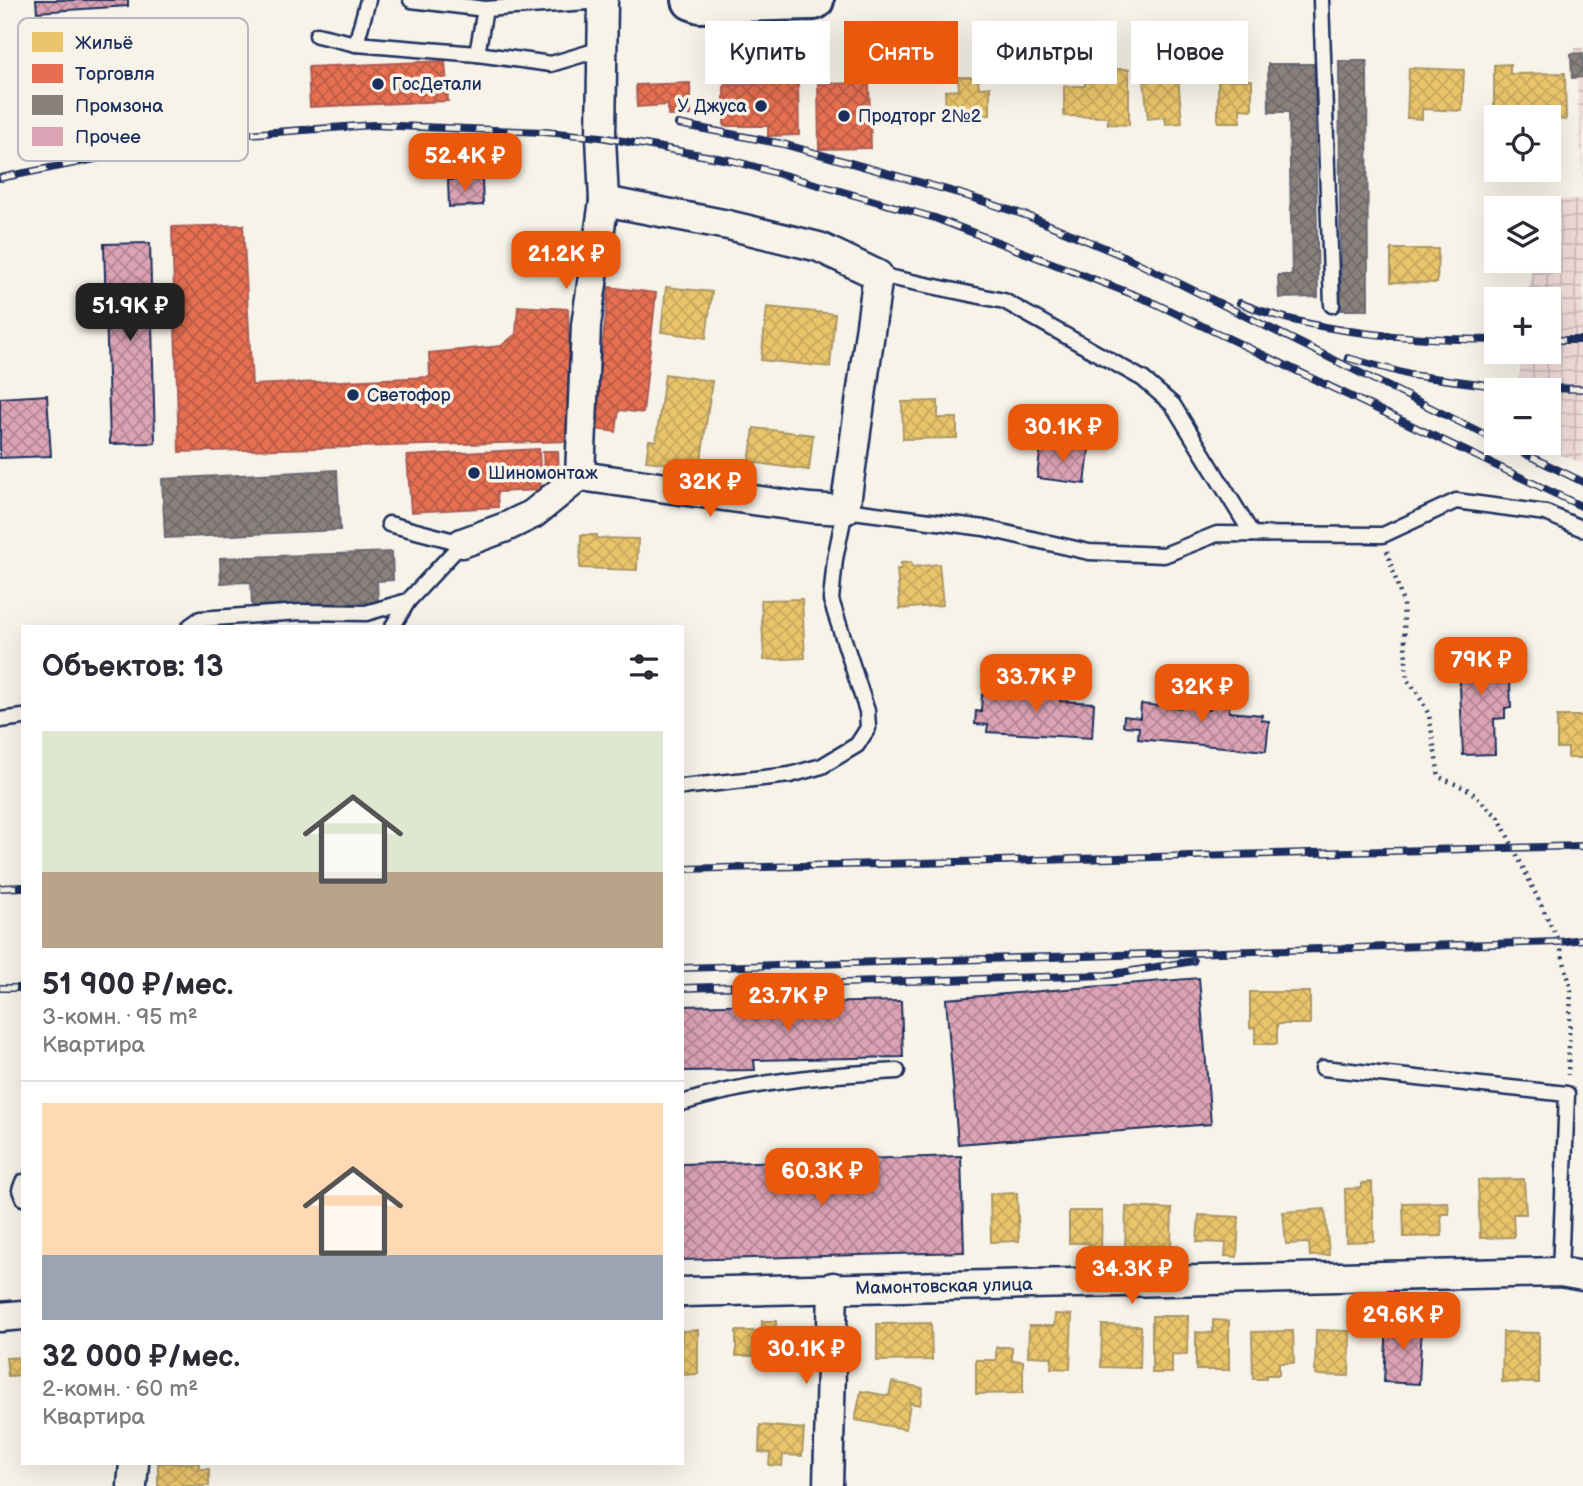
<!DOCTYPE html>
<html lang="ru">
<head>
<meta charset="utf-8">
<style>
  body { margin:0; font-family:"Balsamiq Sans",sans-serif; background:#f2f2f3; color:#2b2b33; height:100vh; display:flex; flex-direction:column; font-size:26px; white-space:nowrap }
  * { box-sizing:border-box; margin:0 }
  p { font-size:23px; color:#7c7c81 }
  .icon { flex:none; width:38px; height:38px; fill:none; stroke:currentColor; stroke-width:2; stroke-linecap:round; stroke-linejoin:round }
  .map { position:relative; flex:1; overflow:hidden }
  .side { position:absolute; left:21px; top:625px; width:663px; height:840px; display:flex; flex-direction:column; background:#fff; border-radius:0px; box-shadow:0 7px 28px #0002 }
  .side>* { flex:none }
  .banner { position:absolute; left:705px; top:21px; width:665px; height:63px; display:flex; gap:14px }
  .tools { position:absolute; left:1484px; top:105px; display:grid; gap:14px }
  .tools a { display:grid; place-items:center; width:77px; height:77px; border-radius:0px; background:#fff; box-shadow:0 7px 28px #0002; font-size:35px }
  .price { position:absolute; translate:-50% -60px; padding:0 16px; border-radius:14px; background:#ea580c; color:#fff; font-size:23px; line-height:46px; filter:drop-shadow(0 2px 4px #0008) }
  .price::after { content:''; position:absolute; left:50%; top:42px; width:21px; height:16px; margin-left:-10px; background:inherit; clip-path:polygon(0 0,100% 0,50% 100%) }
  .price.on { background:#222; color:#fff }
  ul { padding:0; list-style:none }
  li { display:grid; align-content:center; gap:14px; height:371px; padding:0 21px }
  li+li { border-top:2px solid #e1e1e2 }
  li span { display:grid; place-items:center; height:217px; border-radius:0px; color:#555 }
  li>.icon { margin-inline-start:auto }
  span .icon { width:126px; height:126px; fill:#fffc; stroke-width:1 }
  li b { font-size:30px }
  h2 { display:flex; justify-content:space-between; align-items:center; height:84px; padding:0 21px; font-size:30px }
  .tag { padding:0 24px; border-radius:0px; background:#fff; box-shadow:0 7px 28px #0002; font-size:24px; line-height:63px }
  .tag.on { background:#ea580c; color:#fff }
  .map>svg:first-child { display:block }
  .industrial { fill:url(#industrial-grid) }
  .homes { fill:url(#homes-cross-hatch); stroke:#ab9766; stroke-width:2 }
  .shops { fill:url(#shops-cross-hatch); stroke:#aa5c55; stroke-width:2 }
  .industry { fill:url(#industry-cross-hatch); stroke:#696873; stroke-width:2 }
  .building { fill:url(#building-cross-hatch); stroke:#1b2f5e; stroke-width:2 }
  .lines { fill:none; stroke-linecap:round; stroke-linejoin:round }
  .lane-casing { stroke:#1b2f5e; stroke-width:19 }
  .street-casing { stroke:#1b2f5e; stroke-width:33 }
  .secondary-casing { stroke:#1b2f5e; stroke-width:44 }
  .path { stroke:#1b2f5e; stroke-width:4.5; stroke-dasharray:2 5; stroke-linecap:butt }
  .lane { stroke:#f7f3e8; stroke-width:14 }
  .street { stroke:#f7f3e8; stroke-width:28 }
  .secondary { stroke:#f7f3e8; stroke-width:38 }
  .rail-casing { stroke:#1b2f5e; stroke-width:8 }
  .rail { stroke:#f7f3e8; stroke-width:5; stroke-dasharray:16; stroke-linecap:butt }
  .poi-dot { fill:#1b2f5e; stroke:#f7f3e8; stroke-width:2.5 }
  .labels { text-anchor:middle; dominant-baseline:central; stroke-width:7; stroke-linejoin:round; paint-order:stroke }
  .poi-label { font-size:18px; fill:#1b2f5e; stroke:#f7f3e8; text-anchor:start }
  .street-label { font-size:18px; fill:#1b2f5e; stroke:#f7f3e8 }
  .key { fill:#f7f3e8; stroke:#b5b8bf; stroke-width:2 }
  .key-label { font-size:19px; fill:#1b2f5e }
</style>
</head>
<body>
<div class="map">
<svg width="1583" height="1486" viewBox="0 0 1583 1486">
  <defs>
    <pattern id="industrial-grid" width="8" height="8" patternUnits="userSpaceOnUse" patternTransform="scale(1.75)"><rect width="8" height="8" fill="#efdbd8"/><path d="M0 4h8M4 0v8" fill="none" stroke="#ccbcbc"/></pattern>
    <pattern id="homes-cross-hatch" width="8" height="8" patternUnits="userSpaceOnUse" patternTransform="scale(1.75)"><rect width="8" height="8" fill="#e9c46a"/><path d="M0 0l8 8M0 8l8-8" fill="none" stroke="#c7a95e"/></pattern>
    <pattern id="shops-cross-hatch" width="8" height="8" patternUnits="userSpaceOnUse" patternTransform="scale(1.75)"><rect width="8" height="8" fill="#e76f51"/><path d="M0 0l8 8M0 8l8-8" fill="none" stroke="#ba5c46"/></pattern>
    <pattern id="industry-cross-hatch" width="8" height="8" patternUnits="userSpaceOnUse" patternTransform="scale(1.75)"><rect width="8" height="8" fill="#8a817c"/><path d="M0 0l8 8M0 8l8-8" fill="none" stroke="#706a69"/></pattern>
    <pattern id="building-cross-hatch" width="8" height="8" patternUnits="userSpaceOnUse" patternTransform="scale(1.75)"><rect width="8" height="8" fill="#dca3b4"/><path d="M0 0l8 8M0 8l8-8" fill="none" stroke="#b28596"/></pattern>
  </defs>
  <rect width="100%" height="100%" fill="#f7f3e8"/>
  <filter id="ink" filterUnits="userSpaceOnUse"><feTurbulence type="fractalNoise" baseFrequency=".0143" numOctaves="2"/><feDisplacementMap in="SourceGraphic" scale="14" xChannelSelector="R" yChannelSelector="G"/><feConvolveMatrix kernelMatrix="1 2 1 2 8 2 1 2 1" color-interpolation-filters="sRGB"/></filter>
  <g filter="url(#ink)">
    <g class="industrial">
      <path d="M1583 47V183L1575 48Z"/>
      <path d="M1583 199V463L1527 443H1549V390H1518L1522 352H1549V299H1528L1532 261H1549V208H1538V200Z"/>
    </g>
    <g class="homes">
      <path d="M1510 64V74L1565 73 1566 120 1534 117V112L1494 113V65Z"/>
      <path d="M1409 68 1464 70 1462 111 1422 109V119L1407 118Z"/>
      <path d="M1100 69H1129V125L1108 124V117L1064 116V86H1085V76H1100Z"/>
      <path d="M958 77H978L979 88 990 87V115L946 116 945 91 959 90Z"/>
      <path d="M1178 77 1182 123 1166 124 1165 117 1148 119 1144 80Z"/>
      <path d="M1218 80H1252V110L1240 109V122H1218Z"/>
      <path d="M1391 249H1438L1437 283 1391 282Z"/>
      <path d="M666 287 712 292 706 338 661 332Z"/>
      <path d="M767 307 835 314 830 367 761 360Z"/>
      <path d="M665 374 712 381 700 468 646 461 649 440 656 441Z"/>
      <path d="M938 401V418H957V438L903 439 902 402Z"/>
      <path d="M754 428 813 435 809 470 749 462Z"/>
      <path d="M581 535H597V538L638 539 637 570 580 568Z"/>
      <path d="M911 562 912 567 939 564 943 605 900 609 897 569H901V563Z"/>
      <path d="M802 599 805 658 764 660 761 600Z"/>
      <path d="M1557 716H1583V758H1568V748H1557Z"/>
      <path d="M1250 992H1310V1024H1277V1044H1255V1027L1250 1028Z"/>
      <path d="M1524 1179 1526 1214H1513L1514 1237 1480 1238 1478 1180Z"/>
      <path d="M1372 1182 1374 1241 1346 1242 1345 1189 1362 1188V1183Z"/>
      <path d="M1017 1193 1019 1241 991 1242 990 1194Z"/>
      <path d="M1448 1202 1449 1214H1441L1442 1236 1404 1237 1403 1203Z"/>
      <path d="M1126 1207 1172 1209 1171 1247 1142 1246V1251L1125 1250Z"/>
      <path d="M1325 1209 1329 1255 1310 1256 1309 1243 1286 1244 1283 1212Z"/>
      <path d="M1069 1211H1102L1101 1250H1090L1089 1243H1069Z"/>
      <path d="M1199 1215 1239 1217 1237 1257 1225 1256 1226 1243 1197 1242Z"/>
      <path d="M1055 1314 1072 1315 1070 1369 1051 1368 1052 1357 1028 1356 1029 1326H1054Z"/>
      <path d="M1152 1316H1188L1187 1355 1172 1354V1373H1152Z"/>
      <path d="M1213 1320 1229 1321V1370H1196V1332L1213 1333Z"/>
      <path d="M762 1321H776V1356H736V1331H762Z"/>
      <path d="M931 1323 932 1360 877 1361V1324Z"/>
      <path d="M1102 1325 1141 1326 1140 1368 1101 1367Z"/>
      <path d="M698 1330V1374L682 1375V1331Z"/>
      <path d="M817 1330 818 1359H802L803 1365H779V1331Z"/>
      <path d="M1316 1330 1350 1331 1349 1376 1315 1375Z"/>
      <path d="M1293 1331 1294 1363H1279V1375H1266V1379H1253L1252 1332Z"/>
      <path d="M1503 1332 1539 1333V1383L1502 1382Z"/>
      <path d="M996 1347H1012V1360L1023 1361V1393L976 1394V1360H996Z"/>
      <path d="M23 1357V1375L8 1376 6 1358Z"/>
      <path d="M892 1382 923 1388 920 1405 910 1403 906 1429 855 1420 861 1391 889 1396Z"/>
      <path d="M760 1425 804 1429 802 1456 783 1455 782 1466 769 1465 770 1453 759 1452Z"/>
      <path d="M158 1463H199V1469H209V1486H158Z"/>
    </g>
    <g class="shops">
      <path d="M445 61 448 101 310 107 308 67Z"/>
      <path d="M690 83 691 115 668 116V105L637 107 636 85Z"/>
      <path d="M869 83 871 148 819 149 818 84Z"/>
      <path d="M798 84 799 135 768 136V126H724V85Z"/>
      <path d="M243 225 252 385 430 377 429 353 501 346 516 334 518 306 568 309 571 441 179 452 172 227Z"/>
      <path d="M609 287 656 293 643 413 619 410 616 432 593 429Z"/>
      <path d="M539 449 541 490 497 492 498 507 411 512 407 456Z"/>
      <path d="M543 451H558L559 476H544Z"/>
    </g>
    <g class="industry">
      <path d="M1583 53V77L1572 78 1571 54Z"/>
      <path d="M1339 61H1367L1368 310H1341Z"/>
      <path d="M1268 64H1314L1318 297 1279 298 1278 275H1292L1289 112H1269Z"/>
      <path d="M337 470 340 530 165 538 162 479Z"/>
      <path d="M392 552 393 580 377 581 378 602 252 606 251 582 221 583 220 558Z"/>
    </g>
    <g class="building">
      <path d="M36 0H128V6L37 12Z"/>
      <path d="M482 179 483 205 449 207 448 180Z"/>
      <path d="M150 243 155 443 110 444 104 244Z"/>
      <path d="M47 395 51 456 0 458V398Z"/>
      <path d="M1041 444 1089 450 1085 484 1037 478Z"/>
      <path d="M1493 640 1495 673H1502L1503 682H1510L1511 708H1505V718L1494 719 1495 754 1463 755 1458 642Z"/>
      <path d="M1017 679 1031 680 1030 697 1046 698 1047 682 1061 683 1060 701 1094 703 1092 738 987 732 988 725 975 724 976 711 981 712 982 694 1016 696Z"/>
      <path d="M1182 690 1198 692 1197 709 1210 710 1212 690 1231 692 1229 712 1262 715 1261 720 1269 721 1266 751 1138 739 1139 727 1123 726 1124 716 1140 718 1141 704 1180 708Z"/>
      <path d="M1199 978 1211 1124 958 1144 946 999Z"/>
      <path d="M901 1001 903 1057 754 1060 755 1070 682 1071V1006Z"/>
      <path d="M961 1156 964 1252 682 1260V1164Z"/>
      <path d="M1387 1320 1422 1322 1419 1384 1384 1382Z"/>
    </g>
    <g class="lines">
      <defs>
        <g id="lane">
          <path d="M411 0 485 9 603 1"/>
          <path d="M1321 0 1332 305"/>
          <path d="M317 35 356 44 477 54 551 64 601 49"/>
          <path d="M356 44 368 0"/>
          <path d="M477 54 485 9"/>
          <path d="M878 275 1004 301 1143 379 1173 405 1252 534"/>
          <path d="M190 626 200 619 301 612 366 613 408 601 462 543 389 524"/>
          <path d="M393 626 408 601"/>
          <path d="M0 720 23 717"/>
          <path d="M682 787 790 775 822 766 857 745 868 728 867 711 831 600 835 559 845 510 984 528 1089 552 1164 555 1217 534 1383 535 1456 501 1546 513 1583 529"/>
          <path d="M1323 1068 1567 1094 1560 1272"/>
          <path d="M682 1103C753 1081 824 1075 897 1071"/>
          <path d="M23 1182 20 1190 23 1198"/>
        </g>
        <g id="street">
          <path d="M580 476 810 508 845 510 878 275 819 247 728 225 604 201"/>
          <path d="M462 543 506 527 533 514 580 476 586 325 604 201 601 137 603 0"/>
          <path id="s1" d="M682 1292 1560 1272 1583 1276"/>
          <path d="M0 1317 23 1315"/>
          <path d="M132 1486 134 1463"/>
          <path d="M828 1486 833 1287"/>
        </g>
        <path id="secondary" d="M692 0 700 3 814 0"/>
      </defs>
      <use href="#lane" class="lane-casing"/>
      <use href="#street" class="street-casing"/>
      <use href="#secondary" class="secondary-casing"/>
      <path class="path" d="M1387 551 1403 603 1407 680 1417 692 1429 715 1439 777 1469 790 1499 818 1559 942 1571 989 1568 1075"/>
      <use href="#lane" class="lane"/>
      <use href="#street" class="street"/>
      <use href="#secondary" class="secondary"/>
      <defs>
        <g id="rail">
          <path d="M678 124 783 144 958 193 1028 216 1126 257 1496 440"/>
          <path d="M0 178 206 137 373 125 544 132 601 137 734 161 935 218 1150 301 1583 507"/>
          <path d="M1240 303C1319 335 1411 339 1496 340"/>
          <path d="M1549 340H1583"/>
          <path d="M1348 358 1410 375 1503 387 1583 389"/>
          <path d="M1503 443 1583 482"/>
          <path d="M682 869 1583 846"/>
          <path d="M0 888 23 887"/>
          <path d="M682 968 1559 942 1583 939"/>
          <path d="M0 988H23"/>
          <path d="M682 988 1108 975 1193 961"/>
        </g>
      </defs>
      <use href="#rail" class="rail-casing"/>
      <use href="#rail" class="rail"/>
    </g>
  </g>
  <g class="poi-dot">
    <circle cx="378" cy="84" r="7"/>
    <circle cx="761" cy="106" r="7"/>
    <circle cx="844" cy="116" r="7"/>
    <circle cx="353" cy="395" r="7"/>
    <circle cx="474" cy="473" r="7"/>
  </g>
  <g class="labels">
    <g class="poi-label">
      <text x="392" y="84">ГосДетали</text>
      <text x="747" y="106" text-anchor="end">У Джуса</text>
      <text x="858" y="116">Продторг 2№2</text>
      <text x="367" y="395">Светофор</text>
      <text x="488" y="473">Шиномонтаж</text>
    </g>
    <g class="street-label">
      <text stroke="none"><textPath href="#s1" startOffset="262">Мамонтовская улица</textPath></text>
    </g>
  </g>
  <rect x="18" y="18" width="230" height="143" rx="10" class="key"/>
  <rect x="32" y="32" width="31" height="20" fill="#e9c46a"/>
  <rect x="32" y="64" width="31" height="19" fill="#e76f51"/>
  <rect x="32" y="95" width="31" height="20" fill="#8a817c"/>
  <rect x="32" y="127" width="31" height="19" fill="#dca3b4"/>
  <g class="key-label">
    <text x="75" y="49">Жильё</text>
    <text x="75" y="80">Торговля</text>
    <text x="75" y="112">Промзона</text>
    <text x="75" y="143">Прочее</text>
  </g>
</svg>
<div class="tools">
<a><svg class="icon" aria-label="locate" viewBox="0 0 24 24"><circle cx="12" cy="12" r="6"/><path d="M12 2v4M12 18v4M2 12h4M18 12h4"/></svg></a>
<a><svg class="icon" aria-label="layers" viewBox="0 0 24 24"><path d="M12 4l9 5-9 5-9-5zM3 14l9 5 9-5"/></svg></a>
<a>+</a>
<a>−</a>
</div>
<b class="price" style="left:465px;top:193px">52.4K ₽</b>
<b class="price" style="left:566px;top:291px">21.2K ₽</b>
<b class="price on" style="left:130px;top:343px">51.9K ₽</b>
<b class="price" style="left:1063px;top:464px">30.1K ₽</b>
<b class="price" style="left:710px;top:519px">32K ₽</b>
<b class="price" style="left:1481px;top:697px">79K ₽</b>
<b class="price" style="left:1036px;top:714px">33.7K ₽</b>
<b class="price" style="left:1202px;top:724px">32K ₽</b>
<b class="price" style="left:788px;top:1033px">23.7K ₽</b>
<b class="price" style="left:822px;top:1208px">60.3K ₽</b>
<b class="price" style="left:1132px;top:1306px">34.3K ₽</b>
<b class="price" style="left:1403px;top:1352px">29.6K ₽</b>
<b class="price" style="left:806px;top:1386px">30.1K ₽</b>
<div class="banner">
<a class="tag">Купить</a>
<a class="tag on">Снять</a>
<a class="tag">Фильтры</a>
<a class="tag">Новое</a>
</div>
<section class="side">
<h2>Объектов: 13<svg class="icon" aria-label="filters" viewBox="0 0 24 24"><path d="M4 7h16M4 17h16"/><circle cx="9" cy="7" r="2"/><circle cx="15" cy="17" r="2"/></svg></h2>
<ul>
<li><span style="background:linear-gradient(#dfe7d0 65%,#b9a48a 0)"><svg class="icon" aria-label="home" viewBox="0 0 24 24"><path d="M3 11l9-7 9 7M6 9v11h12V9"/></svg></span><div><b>51 900 ₽/мес.</b><p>3-комн. · 95 m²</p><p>Квартира</p></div></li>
<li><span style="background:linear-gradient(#ffd9b3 70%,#9aa5b1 0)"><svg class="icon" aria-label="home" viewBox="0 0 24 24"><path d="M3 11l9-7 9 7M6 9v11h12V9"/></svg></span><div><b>32 000 ₽/мес.</b><p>2-комн. · 60 m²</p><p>Квартира</p></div></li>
</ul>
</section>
</div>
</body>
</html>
